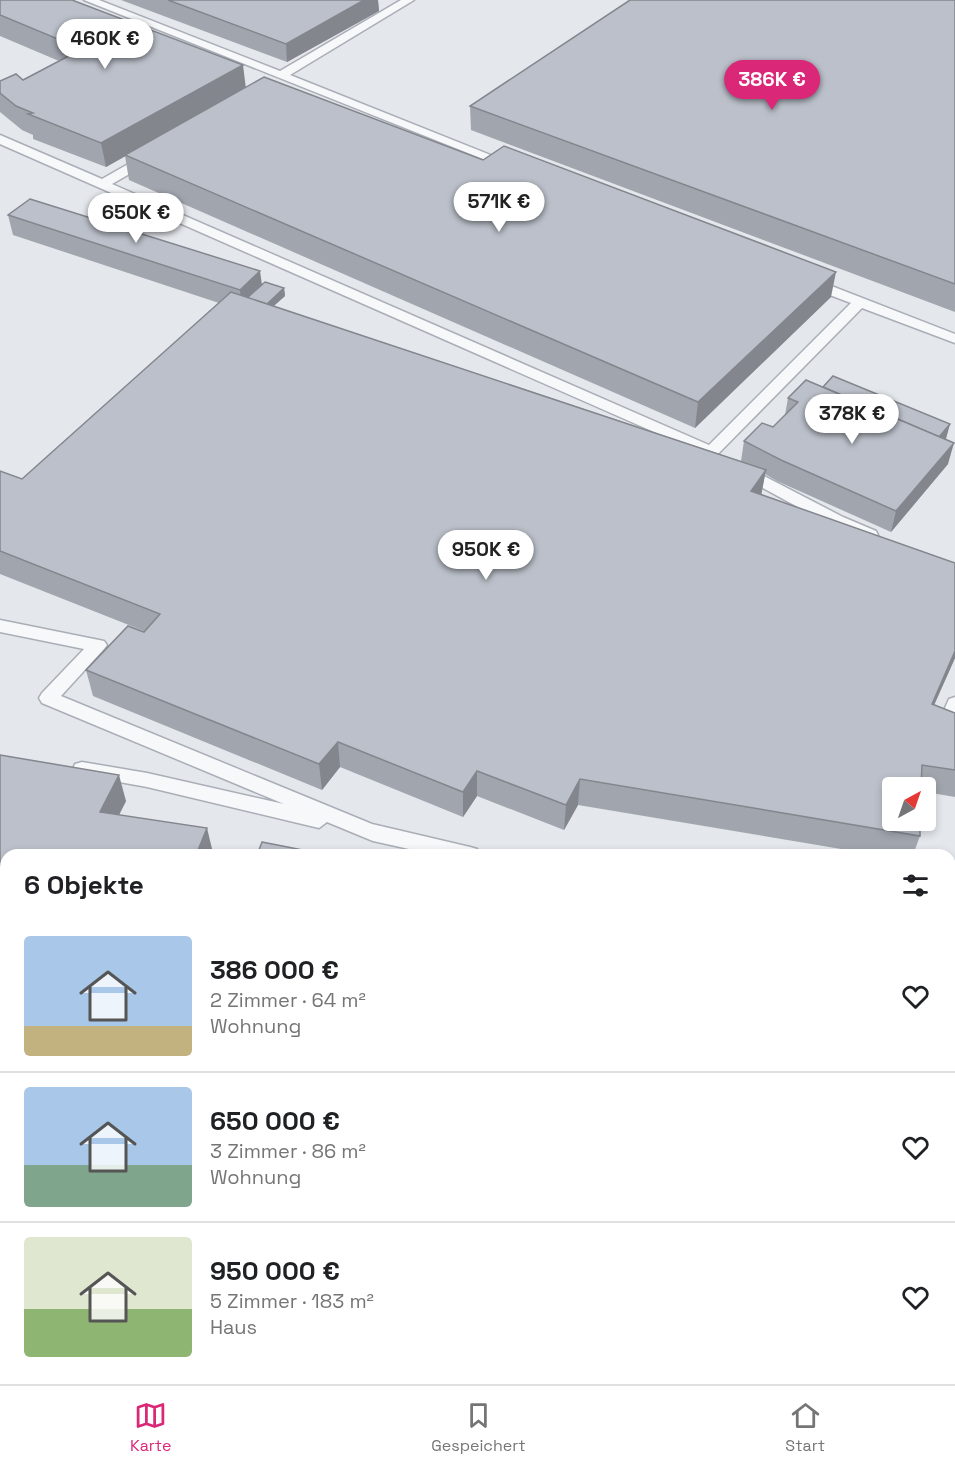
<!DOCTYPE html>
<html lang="de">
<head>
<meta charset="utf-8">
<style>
  body { margin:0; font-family:"Space Grotesk",sans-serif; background:#f6f6f6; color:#202124; height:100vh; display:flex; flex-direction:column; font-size:22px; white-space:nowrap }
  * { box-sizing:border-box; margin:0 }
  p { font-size:20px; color:#757577 }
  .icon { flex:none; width:33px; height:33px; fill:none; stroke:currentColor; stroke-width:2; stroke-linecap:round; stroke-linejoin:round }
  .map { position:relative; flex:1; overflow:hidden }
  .panel { position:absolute; left:0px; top:849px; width:956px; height:536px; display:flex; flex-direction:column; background:#fff; border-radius:18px 18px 0 0; box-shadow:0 3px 9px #0003 }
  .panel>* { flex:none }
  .needle { width:39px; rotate:40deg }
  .tools { position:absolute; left:882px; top:777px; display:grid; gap:12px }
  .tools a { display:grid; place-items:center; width:54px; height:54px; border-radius:6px; background:#fff; box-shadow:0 3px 9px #0003; font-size:30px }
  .price { position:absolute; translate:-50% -51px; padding:0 14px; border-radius:21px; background:#fff; color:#222; font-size:20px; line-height:39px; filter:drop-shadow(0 2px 3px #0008) }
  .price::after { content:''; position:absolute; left:50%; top:36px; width:18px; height:14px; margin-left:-9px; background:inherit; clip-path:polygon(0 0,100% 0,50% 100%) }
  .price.selected { background:#db2777; color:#fff }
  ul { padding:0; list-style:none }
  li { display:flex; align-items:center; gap:18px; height:150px; padding:0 24px }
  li+li { border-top:2px solid #e0e0e0 }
  li span { display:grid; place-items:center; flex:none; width:168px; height:120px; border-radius:6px; color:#555 }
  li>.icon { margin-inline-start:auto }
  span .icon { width:72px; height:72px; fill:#fffc; stroke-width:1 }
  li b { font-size:26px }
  h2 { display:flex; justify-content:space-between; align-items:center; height:72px; padding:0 24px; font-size:26px }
  .tabs { display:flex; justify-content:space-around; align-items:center; height:84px; border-top:2px solid #e0e0e0; background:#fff; font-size:16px; color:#757577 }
  .tabs a { display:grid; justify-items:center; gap:3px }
  .tabs .selected { color:#db2777 }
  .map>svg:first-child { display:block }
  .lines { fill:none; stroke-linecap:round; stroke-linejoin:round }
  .lane-casing { stroke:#a9aeb7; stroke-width:3 }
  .street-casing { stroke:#a9aeb7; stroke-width:3 }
  .lane { fill:#f7f8fa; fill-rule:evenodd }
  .street { fill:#f7f8fa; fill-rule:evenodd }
  .wall { fill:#a1a5ae }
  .shaded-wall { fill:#83868d }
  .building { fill:#bbc0ca; stroke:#83868d; stroke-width:1.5 }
</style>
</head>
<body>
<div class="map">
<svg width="955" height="1384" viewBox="0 0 955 1384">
  <rect width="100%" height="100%" fill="#e4e7ec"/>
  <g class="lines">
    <defs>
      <g id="lane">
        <path d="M84 0H99L280 71 401 0H414L290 75 518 166 516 169H508Z"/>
        <path d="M0 135 102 179 144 155H152L154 158 152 161 112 184 709 445 851 303 806 286 804 283 806 280H816L955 334V343L862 308 716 456 711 457 0 144Z"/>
        <path d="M743 465 843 517 876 531 878 535 876 539 870 541 831 525 737 474 735 470 737 466Z"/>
        <path d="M0 620 104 641 107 645 104 649 61 696 372 824 470 847 477 849 480 855H436L373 841 327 822 319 828 147 787 75 774 73 769 75 764 82 762 147 773 284 804 42 703 39 698 42 693 84 649 0 632Z"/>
        <path d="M955 697V725L948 728 942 726 939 721 949 699Z"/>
        <path d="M950 946 955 947V965L950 964Z"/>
      </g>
      <g id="street">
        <path d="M0 1097 6 1099V1137L0 1135Z"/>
        <path d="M950 1284 955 1285V1329L950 1328Z"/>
        <path d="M901 1378H947L945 1384H899Z"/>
      </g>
    </defs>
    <use href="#lane" class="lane-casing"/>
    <use href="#street" class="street-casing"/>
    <use href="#lane" class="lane"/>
    <use href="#street" class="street"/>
  </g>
  <g class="wall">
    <path d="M0 0 246 87 831 297 695 428 129 180 125 156 106 167 33 139V135L22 130 0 112V81L23 80 59 61 0 36Z"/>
    <path d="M121 0H378L379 11 287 62Z"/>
    <path d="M955 0V312L471 130 470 106Z"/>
    <path d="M8 215 262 284 284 288 285 296 273 306 741 461 744 441 773 427 785 415 788 398 823 387 950 424 945 439 948 464 891 532 777 481 765 474 761 495 955 563V658L934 705 955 713V797L926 792V788H892L920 836 913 855H877L578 805 564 830 477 796 463 817 340 767 322 790 93 696 86 670 144 631 0 574V471L22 479 219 303 13 235Z"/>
    <path d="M0 755 126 801 119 815 213 853 212 855H6V1077L0 1075Z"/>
    <path d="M950 960 955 961V1271L950 1270Z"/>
    <path d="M761 1378H869V1384H760Z"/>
  </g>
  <g class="shaded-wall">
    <path d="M364 0H378L379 11 287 62 286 44Z"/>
    <path d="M243 65 246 89 106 167 101 143Z"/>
    <path d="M260 271 263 292 242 310 240 290Z"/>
    <path d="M836 272 831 297 695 428 698 402Z"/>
    <path d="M284 288 285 296 254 324 253 317Z"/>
    <path d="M950 424 946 439 930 456 934 442Z"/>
    <path d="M954 443 948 464 891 532 896 511Z"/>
    <path d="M766 470 761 496 751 491Z"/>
    <path d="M955 651V658L923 730 932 704Z"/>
    <path d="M338 742 340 767 322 790 319 764Z"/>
    <path d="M477 771V796L463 817V792Z"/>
    <path d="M119 775 126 801 108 837 100 812Z"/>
    <path d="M580 779 578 805 564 830 566 805Z"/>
    <path d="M207 828 213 853 212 855H196Z"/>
  </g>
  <g class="building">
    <path d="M0 0H72L243 65 101 143 28 114 33 113 16 106 0 93V81L16 74 23 80 82 49 0 15Z"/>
    <path d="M168 0H364L286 44Z"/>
    <path d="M630 0H955V284L470 106Z"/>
    <path d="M264 77 483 160 504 146 836 272 698 402 125 155Z"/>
    <path d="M30 199 260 271 240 290 8 215Z"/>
    <path d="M265 282 284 288 267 304 247 298Z"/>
    <path d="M231 292 766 470 751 491 955 563V651L932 704 955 713V770L922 765 921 788H892V820H920V836L580 779 566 805 477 771 463 792 338 742 319 764 86 670 128 626 144 632 160 614 0 551V471L22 479Z"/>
    <path d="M833 376 950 424 939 437 823 387Z"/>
    <path d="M806 380 954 443 896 511 781 460 744 441 762 423 773 427 798 402 788 398Z"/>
    <path d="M0 755 119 775 100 812 207 828 196 855H6V1056L0 1055Z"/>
    <path d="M262 842 328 855H257Z"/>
    <path d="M950 960 955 961V1248L950 1247Z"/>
    <path d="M6 1372V1378H747L758 1384H0V1380Z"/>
    <path d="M764 1378H869V1384H763Z"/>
  </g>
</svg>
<div class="tools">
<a><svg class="needle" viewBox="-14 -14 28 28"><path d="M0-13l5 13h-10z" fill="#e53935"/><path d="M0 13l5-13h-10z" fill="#757577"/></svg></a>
</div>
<b class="price" style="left:105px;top:70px">460K €</b>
<b class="price selected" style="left:772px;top:111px">386K €</b>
<b class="price" style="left:499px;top:233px">571K €</b>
<b class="price" style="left:136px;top:244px">650K €</b>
<b class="price" style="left:852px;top:445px">378K €</b>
<b class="price" style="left:486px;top:581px">950K €</b>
<section class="panel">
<h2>6 Objekte<svg class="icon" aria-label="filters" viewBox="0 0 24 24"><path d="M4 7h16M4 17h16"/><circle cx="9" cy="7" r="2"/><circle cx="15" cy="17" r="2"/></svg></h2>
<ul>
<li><span style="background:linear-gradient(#a9c7e8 75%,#c2b280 0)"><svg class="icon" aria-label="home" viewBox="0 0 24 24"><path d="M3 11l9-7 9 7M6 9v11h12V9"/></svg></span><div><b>386 000 €</b><p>2 Zimmer · 64 m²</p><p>Wohnung</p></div><svg class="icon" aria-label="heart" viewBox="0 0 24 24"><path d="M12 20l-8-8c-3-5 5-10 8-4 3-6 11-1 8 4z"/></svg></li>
<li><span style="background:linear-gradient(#a9c7e8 65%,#7fa58c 0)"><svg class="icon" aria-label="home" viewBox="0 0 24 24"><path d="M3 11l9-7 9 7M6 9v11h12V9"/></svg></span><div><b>650 000 €</b><p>3 Zimmer · 86 m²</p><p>Wohnung</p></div><svg class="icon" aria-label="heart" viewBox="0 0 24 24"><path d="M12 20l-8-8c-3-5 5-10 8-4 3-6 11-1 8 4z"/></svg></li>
<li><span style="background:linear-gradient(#dfe7d0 60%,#8fb573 0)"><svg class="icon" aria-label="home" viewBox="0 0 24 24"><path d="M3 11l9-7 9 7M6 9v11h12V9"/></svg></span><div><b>950 000 €</b><p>5 Zimmer · 183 m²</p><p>Haus</p></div><svg class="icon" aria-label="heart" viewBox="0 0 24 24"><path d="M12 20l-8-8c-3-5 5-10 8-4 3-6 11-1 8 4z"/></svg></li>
</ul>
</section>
</div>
<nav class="tabs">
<a class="selected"><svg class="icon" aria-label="map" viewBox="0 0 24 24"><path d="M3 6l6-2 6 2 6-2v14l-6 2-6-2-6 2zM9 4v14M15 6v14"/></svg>Karte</a>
<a><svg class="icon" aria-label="saved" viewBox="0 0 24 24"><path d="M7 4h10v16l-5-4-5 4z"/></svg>Gespeichert</a>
<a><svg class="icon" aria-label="home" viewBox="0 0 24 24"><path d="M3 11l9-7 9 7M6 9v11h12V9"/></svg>Start</a>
</nav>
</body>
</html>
